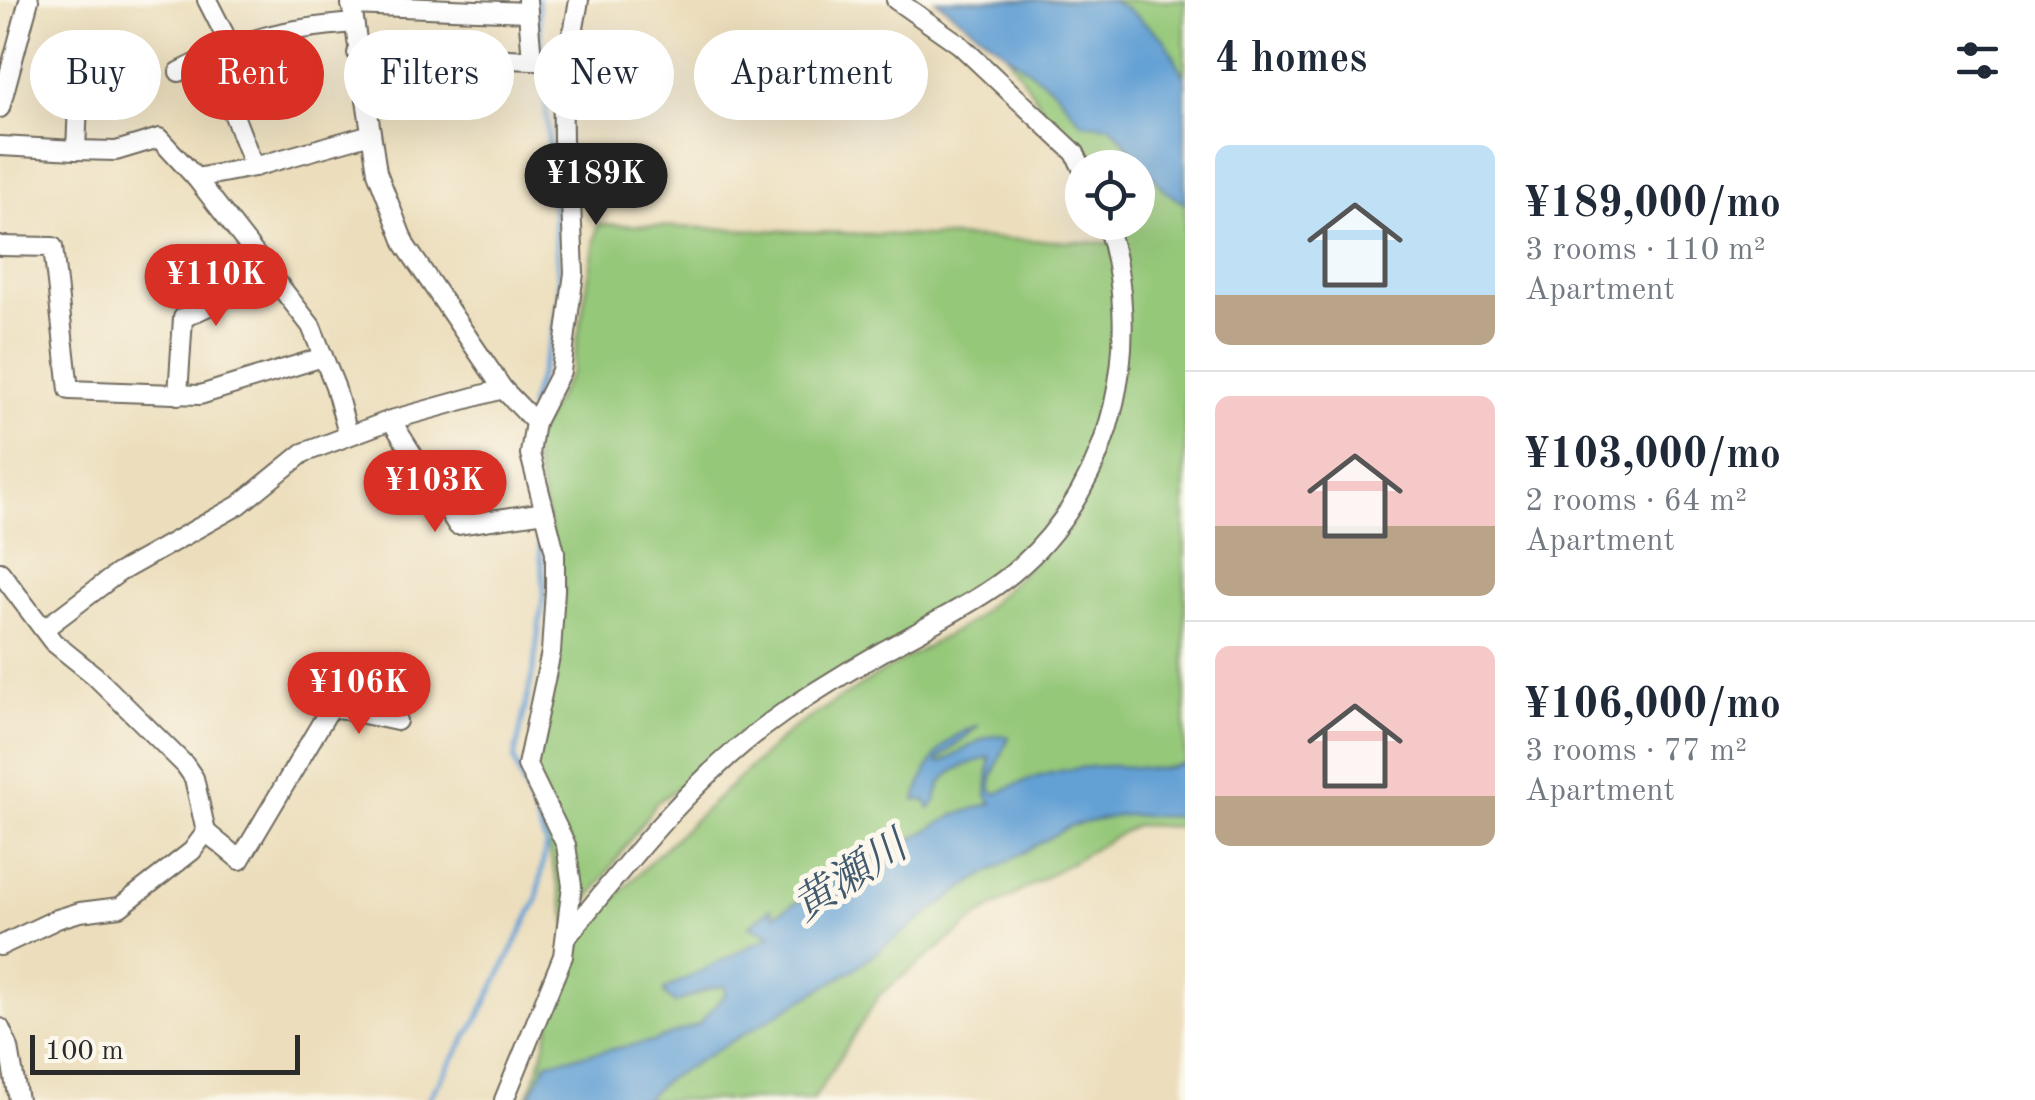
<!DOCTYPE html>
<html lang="en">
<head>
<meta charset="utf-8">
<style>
  body { margin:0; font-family:"Old Standard TT","Noto Serif JP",serif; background:#f2f2f3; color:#1f2937; height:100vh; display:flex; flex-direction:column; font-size:38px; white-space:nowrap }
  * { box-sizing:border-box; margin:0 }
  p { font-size:32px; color:#747a83 }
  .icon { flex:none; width:55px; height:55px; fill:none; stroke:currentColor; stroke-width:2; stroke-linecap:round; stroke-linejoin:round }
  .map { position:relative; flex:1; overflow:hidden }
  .sheet { display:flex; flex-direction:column; background:#fff; width:850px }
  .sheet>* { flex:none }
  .top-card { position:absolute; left:30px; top:30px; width:950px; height:90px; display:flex; gap:20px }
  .controls { position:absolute; left:1065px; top:150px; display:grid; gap:20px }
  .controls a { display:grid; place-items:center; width:90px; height:90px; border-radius:50%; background:#fff; box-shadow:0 10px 40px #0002; font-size:50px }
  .scale { position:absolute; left:30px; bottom:25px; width:270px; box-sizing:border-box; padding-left:10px; border:5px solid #2b2b2b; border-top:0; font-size:28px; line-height:35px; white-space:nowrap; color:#2b2b2b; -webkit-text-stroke:8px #fbf7ec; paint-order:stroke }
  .price { position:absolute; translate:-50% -85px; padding:0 22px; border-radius:35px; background:#d93025; color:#fff; font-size:32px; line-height:65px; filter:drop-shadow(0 2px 5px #0008) }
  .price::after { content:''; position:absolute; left:50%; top:60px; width:30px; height:22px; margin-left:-15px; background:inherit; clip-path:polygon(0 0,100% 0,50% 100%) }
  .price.selected { background:#222; color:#fff }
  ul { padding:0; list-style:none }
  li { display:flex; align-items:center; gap:30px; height:250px; padding:0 30px }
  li+li { border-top:2px solid #e0e1e3 }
  li span { display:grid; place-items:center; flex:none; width:280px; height:200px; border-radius:15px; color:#555 }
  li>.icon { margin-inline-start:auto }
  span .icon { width:120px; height:120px; fill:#fffc; stroke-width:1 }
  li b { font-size:42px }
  h2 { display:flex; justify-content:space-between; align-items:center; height:120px; padding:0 30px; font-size:42px }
  .pill { padding:0 35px; border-radius:45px; background:#fff; box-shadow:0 10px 40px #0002; font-size:35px; line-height:90px }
  .pill.selected { background:#d93025; color:#fff }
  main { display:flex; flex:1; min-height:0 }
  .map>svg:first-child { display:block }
  .green { fill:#95c879; stroke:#607a52; stroke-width:2.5 }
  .water { fill:#64a0d4; stroke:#486680; stroke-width:2.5 }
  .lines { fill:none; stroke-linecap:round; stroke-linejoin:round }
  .stream { stroke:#64a0d4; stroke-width:5 }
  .street-casing { stroke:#6f6a5e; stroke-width:22 }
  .street { stroke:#fff; stroke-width:18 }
  .labels { text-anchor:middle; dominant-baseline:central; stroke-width:10; stroke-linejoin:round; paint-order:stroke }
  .water-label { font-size:42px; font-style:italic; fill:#425a6f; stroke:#fbf7ec }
</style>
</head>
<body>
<main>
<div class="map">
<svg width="1185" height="1100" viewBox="0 0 1185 1100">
  <rect width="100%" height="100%" fill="#fbf7ec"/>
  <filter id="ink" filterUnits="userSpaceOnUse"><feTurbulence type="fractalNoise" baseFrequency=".01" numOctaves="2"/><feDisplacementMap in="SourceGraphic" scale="20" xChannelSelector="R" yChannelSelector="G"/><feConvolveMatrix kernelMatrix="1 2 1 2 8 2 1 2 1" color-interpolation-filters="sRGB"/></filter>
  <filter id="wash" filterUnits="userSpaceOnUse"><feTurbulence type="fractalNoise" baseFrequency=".0048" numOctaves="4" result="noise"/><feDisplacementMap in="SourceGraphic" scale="40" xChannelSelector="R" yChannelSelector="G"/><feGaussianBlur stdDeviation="2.25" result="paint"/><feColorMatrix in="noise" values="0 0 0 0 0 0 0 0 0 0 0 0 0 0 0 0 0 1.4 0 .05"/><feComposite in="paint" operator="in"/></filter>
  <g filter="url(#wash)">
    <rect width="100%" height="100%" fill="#ecdebc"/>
    <path class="green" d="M971 0H1185V827L1135 825 982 914 880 994 813 1100H526L539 1068 561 982 582 932 659 853 789 731 879 674 972 621 1071 526 1095 471 987 590 819 690 656 803 569 927 527 765 564 590 531 445 572 370 598 224 1110 243 1107 223 1137 225 1138 168H1082Z"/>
    <g class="water">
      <path d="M936 0H1111L1133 13 1165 40 1185 77V204L1164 190 1111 126 1082 123 1055 90Z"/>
      <path d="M979 725 937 761 940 763C962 754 986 729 1009 737L992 778 991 790 996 794C1033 775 1066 767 1108 766 1137 765 1156 774 1185 763V817L1121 815 1070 826 972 882 851 971 666 1080 644 1100H528L547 1062 653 1041 698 1025 726 993 725 986 711 988 675 1003 664 993 665 989 772 935 749 926 771 908 774 915 955 815 992 803 987 796 990 757C973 763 947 768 940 786 936 796 938 801 930 809L925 800H915C927 764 941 737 979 725Z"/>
    </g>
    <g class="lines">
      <g class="stream">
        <path d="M529 407 550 343 560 299 538 0"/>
        <path d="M526 422C519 453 525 479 533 509"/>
        <path d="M428 1100 479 1017 537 900 546 844 514 760 534 666 544 590 537 520"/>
      </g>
    </g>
  </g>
  <g filter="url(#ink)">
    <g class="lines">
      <defs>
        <g id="street">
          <path d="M207 0 231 47"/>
          <path d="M351 0 377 172 405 245 503 389 535 422 530 454 555 552V590L551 652 527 765 566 845 572 886 563 956 504 1100"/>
          <path d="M896 0 959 44 1075 153 1082 168"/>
          <path d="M351 5 528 12"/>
          <path d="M357 53 532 60 527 0"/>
          <path d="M211 56 254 167"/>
          <path d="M532 60 562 61 563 140 571 202 574 273 561 371 535 422"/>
          <path d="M562 61 574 28 579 0"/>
          <path d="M179 72C245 38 281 29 354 23"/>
          <path d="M0 108 29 0"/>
          <path d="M0 146 76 150 79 81"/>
          <path d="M76 150 116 151 159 138 196 178"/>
          <path d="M0 246 53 247 69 390 200 395 323 357"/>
          <path d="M178 395 183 318 274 275"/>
          <path d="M391 420 457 525 545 512"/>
          <path d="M348 434 335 386 311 326 196 178 254 167 371 134"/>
          <path d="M0 572 53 642 94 675 185 765 194 778 206 832 192 851 120 907 80 912 57 919 0 946"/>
          <path d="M44 629 118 573 239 505 303 453 391 420 503 389"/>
          <path d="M206 832 240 860 331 707 397 721"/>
          <path d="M567 937C632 856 697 773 783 713 827 683 873 656 920 631 954 611 993 592 1022 565 1115 481 1145 339 1106 222"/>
          <path d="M0 1028 9 1048 18 1100"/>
        </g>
      </defs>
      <use href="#street" class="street-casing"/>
      <use href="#street" class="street"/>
    </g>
  </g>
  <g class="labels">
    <g class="water-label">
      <text transform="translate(851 878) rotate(-33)">黄瀬川</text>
    </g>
  </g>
</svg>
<div class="controls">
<a><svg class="icon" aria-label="locate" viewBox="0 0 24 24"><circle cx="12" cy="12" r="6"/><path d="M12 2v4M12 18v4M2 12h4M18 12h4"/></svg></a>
</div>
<div class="scale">100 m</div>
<b class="price selected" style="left:596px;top:228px">¥189K</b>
<b class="price" style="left:216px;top:329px">¥110K</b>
<b class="price" style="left:435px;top:535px">¥103K</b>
<b class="price" style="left:359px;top:737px">¥106K</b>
<div class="top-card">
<a class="pill">Buy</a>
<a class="pill selected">Rent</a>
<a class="pill">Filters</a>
<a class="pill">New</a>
<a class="pill">Apartment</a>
</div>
</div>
<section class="sheet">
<h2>4 homes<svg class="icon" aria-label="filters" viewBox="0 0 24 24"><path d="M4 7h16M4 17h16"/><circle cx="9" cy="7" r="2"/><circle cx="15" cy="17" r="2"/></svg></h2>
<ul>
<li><span style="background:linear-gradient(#bfe0f5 75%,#b9a48a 0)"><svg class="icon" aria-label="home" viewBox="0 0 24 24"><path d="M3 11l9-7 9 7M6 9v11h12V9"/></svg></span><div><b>¥189,000/mo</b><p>3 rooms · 110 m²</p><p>Apartment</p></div></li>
<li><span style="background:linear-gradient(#f6c9c9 65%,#b9a48a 0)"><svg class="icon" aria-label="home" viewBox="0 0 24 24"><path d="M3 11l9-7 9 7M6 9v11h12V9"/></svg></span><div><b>¥103,000/mo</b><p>2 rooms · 64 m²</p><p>Apartment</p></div></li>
<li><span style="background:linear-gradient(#f6c9c9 75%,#b9a48a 0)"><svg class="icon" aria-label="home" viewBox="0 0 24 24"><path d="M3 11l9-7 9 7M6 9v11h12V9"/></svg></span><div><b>¥106,000/mo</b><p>3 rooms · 77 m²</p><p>Apartment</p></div></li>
</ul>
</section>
</main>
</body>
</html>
